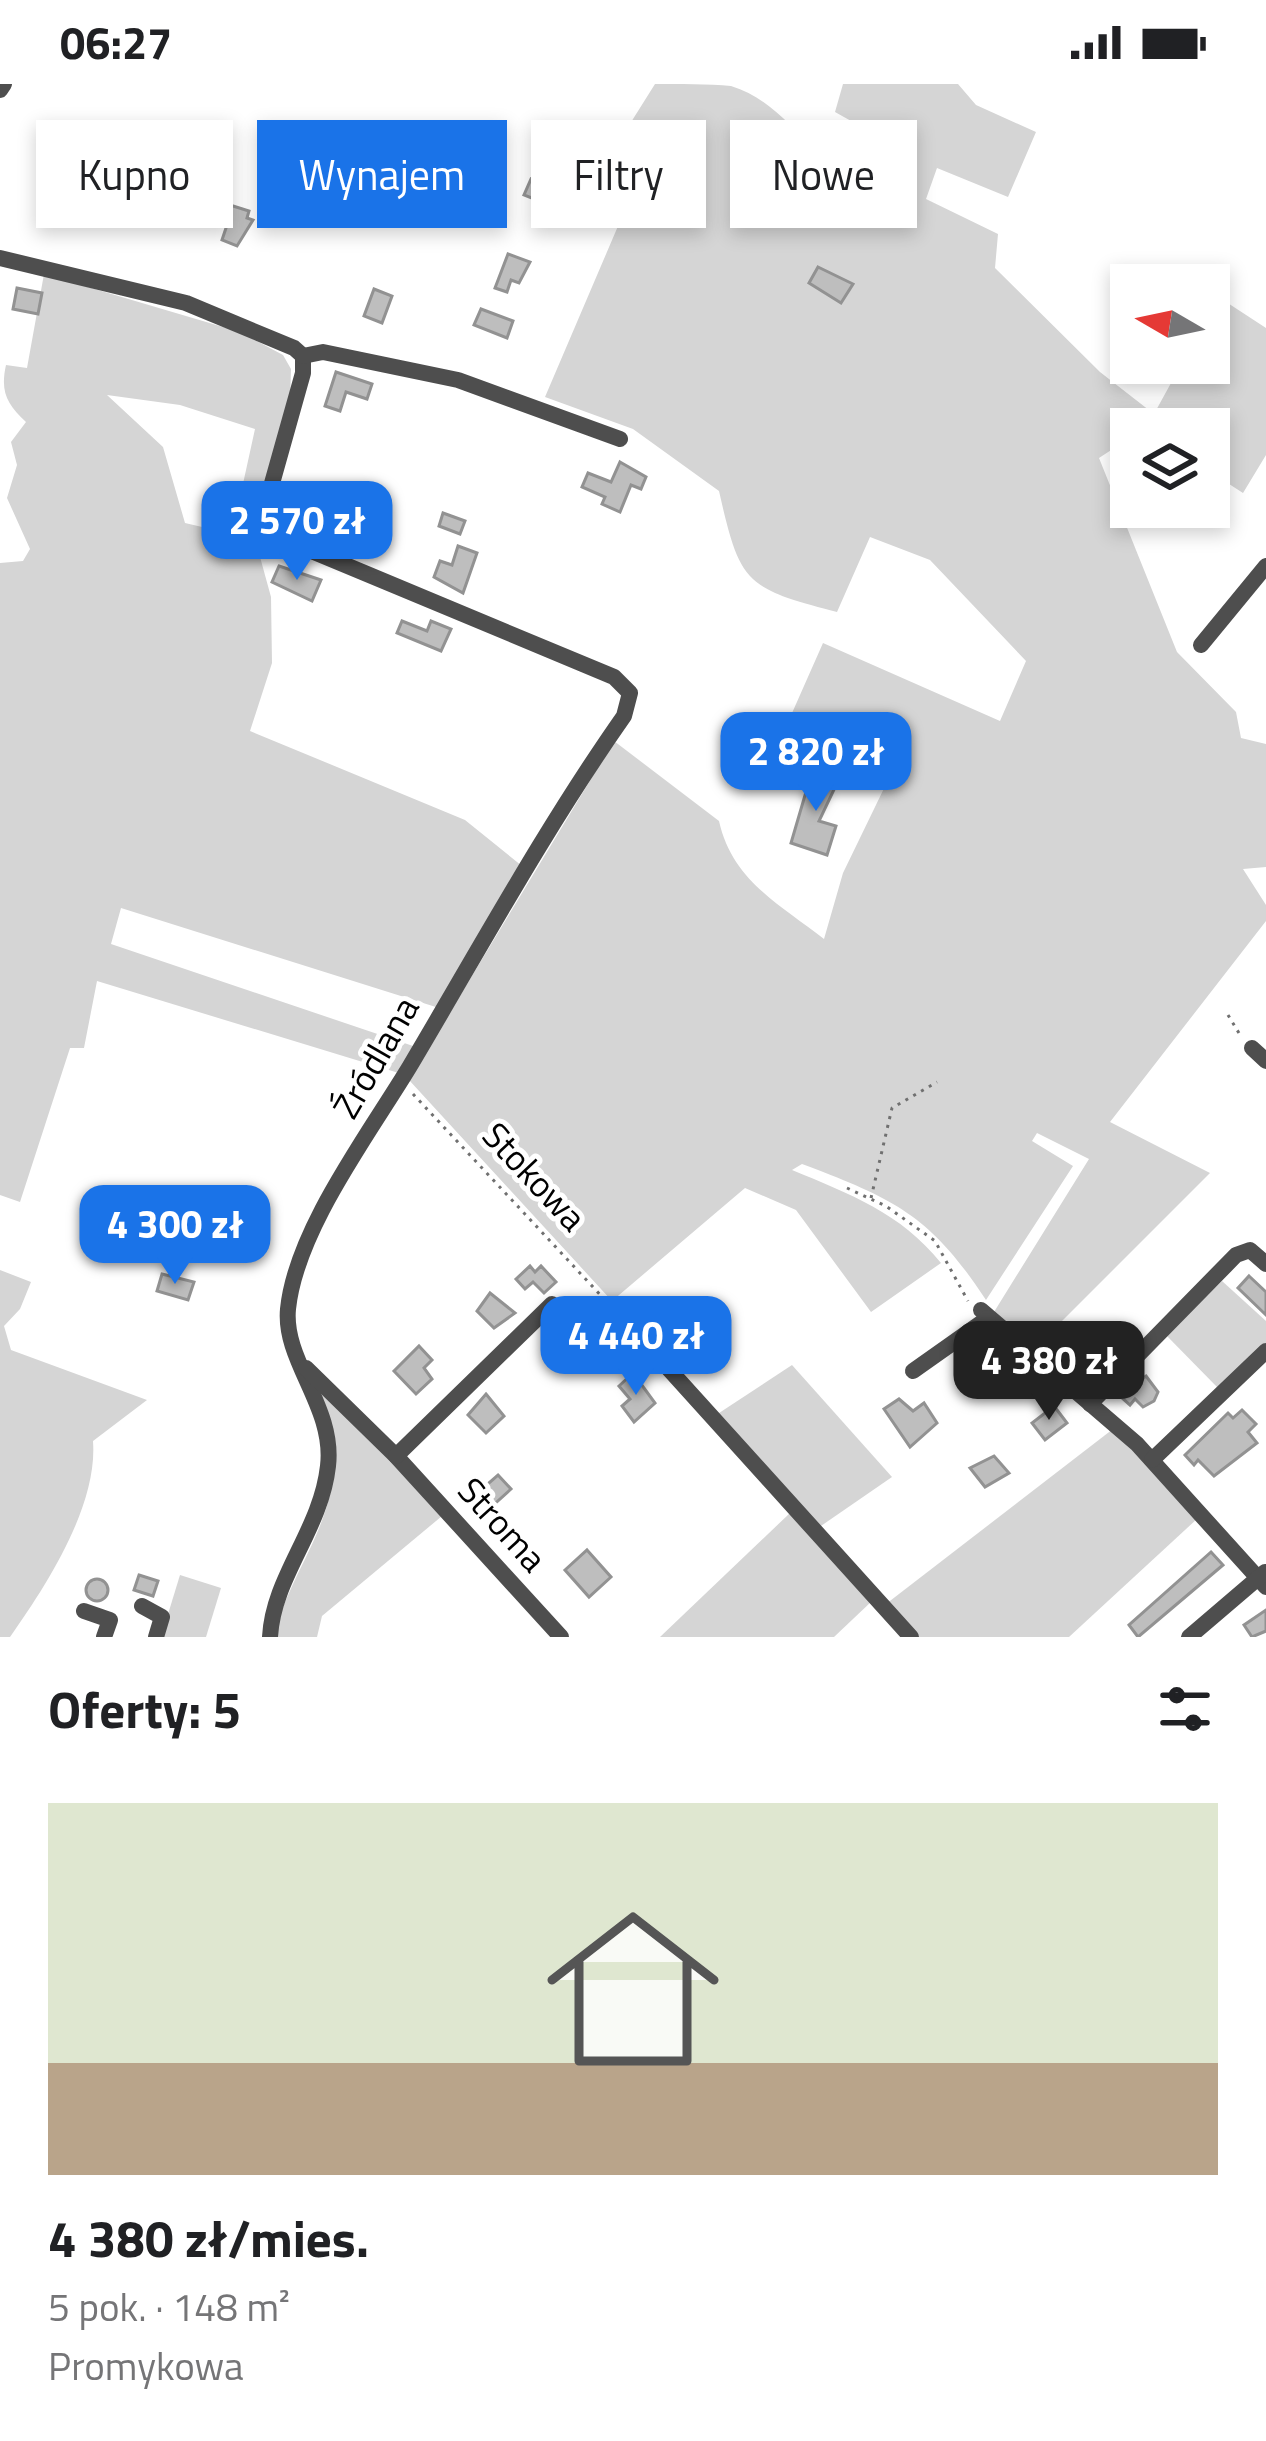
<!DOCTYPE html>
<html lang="pl">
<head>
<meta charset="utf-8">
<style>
  body { margin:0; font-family:"Titillium Web",sans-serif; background:#f6f6f6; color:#202124; height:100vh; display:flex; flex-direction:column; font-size:45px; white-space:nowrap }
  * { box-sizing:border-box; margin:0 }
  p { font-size:39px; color:#757577 }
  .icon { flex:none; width:66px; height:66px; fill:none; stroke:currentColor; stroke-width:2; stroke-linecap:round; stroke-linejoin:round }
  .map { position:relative; height:1553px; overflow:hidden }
  .drawer { display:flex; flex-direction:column; background:#fff; flex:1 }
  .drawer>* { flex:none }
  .guide { position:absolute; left:36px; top:36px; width:1194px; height:108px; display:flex; gap:24px }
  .needle { width:78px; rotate:279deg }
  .tools { position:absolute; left:1110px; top:180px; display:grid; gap:24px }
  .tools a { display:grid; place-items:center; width:120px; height:120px; border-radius:0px; background:#fff; box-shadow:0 6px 18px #0003; font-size:60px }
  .price { position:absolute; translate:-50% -102px; padding:0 27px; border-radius:24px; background:#1a73e8; color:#fff; font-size:39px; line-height:78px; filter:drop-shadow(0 3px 6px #0008) }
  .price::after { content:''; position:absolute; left:50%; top:72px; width:36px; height:27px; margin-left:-18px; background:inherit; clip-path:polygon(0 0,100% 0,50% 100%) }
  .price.active { background:#222; color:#fff }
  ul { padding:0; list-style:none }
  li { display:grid; align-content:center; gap:24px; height:636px; padding:0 48px }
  li span { display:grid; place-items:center; height:372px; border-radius:0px; color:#555 }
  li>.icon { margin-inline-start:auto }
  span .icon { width:216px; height:216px; fill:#fffc; stroke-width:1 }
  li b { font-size:51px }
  h2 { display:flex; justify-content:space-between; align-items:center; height:144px; padding:0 48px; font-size:51px }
  .pill { padding:0 42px; border-radius:0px; background:#fff; box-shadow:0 6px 18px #0003; font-size:42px; line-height:108px }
  .pill.active { background:#1a73e8; color:#fff }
  .status { display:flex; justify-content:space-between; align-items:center; height:84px; padding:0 60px; background:#fff; direction:ltr }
  .status svg { height:33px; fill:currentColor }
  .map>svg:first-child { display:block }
  .green { fill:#d5d5d5; fill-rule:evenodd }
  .building { fill:#bebebe; stroke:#929292; stroke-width:3 }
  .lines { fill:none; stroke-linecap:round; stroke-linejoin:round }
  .path { stroke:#707070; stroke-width:3; stroke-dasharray:3 6; stroke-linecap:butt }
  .minor { stroke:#4e4e4e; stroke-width:16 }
  .labels { text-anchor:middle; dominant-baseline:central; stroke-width:10; stroke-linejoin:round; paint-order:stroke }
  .street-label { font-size:36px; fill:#000; stroke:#fff }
</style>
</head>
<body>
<div class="status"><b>06:27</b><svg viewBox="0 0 49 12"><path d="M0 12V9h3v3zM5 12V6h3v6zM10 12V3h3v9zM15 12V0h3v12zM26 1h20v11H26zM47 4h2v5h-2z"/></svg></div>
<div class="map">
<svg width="1266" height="1553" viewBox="0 0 1266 1553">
  <rect width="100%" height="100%" fill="#fff"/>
  <g class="green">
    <path d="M655 0C678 0 709 0 731 2 793 21 815 89 874 107L894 61 835 28 843 0H958L976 21 1036 48 1008 113 937 84 926 115 998 150 995 184 1100 288 1154 330 1182 279H1209V227L1217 212 1266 244V371L1243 409 1209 387V345H1131V353L1099 374 1177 568 1236 628 1241 654 1266 660V783L1243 785 1266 821V837L1110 1038 1210 1089 1036 1263 994 1228 1089 1075 1037 1049 1032 1057 1073 1082 986 1216C931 1132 895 1115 802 1080L792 1086C850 1110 901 1129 941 1179L871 1228 796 1126 745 1104 612 1217 409 996 614 657 719 737C732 796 779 820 824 855L843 789 890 692 777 663 823 559 1000 637 1026 577 930 476 870 453 837 528C745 504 740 500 719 407L633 345 545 313 630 114 626 103 634 91 606 78Z"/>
    <path d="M44 190 240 248 283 271 291 285 290 320 254 451 271 513 272 579 250 647 465 736 522 782 439 924 121 824 111 860 416 963 402 990 97 897 84 964H70L20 1118 0 1111V479L23 477 30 465 7 414 17 381 11 358 26 338C7 320 0 308 6 281L27 284ZM107 311 180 321 255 345 232 450 185 439 163 363Z"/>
    <path d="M0 1186 31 1198 20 1225 4 1242 11 1266 147 1316 93 1357C98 1422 46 1502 10 1553H0Z"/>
    <path d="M1222 1197 1266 1237V1259L1218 1304 1165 1250Z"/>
    <path d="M792 1281 892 1393 818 1444 716 1331Z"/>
    <path d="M316 1296 442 1432 322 1532 317 1553H274C288 1491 333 1444 334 1378 334 1352 322 1322 316 1296Z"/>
    <path d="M1113 1345 1198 1434 1069 1553H917L886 1520Z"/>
    <path d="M790 1429 872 1517 834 1553H660Z"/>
    <path d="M180 1491 221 1504 206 1553H161Z"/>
  </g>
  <g class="building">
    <path d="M531 95 561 108 549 138 535 132 542 118 524 111Z"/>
    <path d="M214 116 249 127 247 134 253 136 237 162 222 156 227 141 207 135Z"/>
    <path d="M508 170 530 178 519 199 511 196 507 208 495 204Z"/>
    <path d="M818 183 853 200 841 219 809 199Z"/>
    <path d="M17 204 42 209 38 230 13 225Z"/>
    <path d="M374 205 392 212 382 239 364 232Z"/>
    <path d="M481 225 513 237 507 254 474 241Z"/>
    <path d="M336 288 372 300 367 315 346 308 340 327 325 322Z"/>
    <path d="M620 378 646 393 641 405 631 401 620 428 602 420 605 413 582 403 588 389 611 398Z"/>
    <path d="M443 429 465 437 460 450 439 442Z"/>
    <path d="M458 462 477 469 463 509 434 493 440 477 452 481Z"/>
    <path d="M279 482 321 496 312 517 272 498Z"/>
    <path d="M402 537 427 547 431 537 451 545 441 567 397 549Z"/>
    <path d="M813 684 840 693 819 737 836 742 827 771 791 759Z"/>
    <path d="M530 1182 535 1188 541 1182 556 1198 544 1209 533 1198 525 1205 516 1195Z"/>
    <path d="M162 1190 194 1198 188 1216 157 1207Z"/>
    <path d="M1249 1192 1266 1208V1231L1238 1204Z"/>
    <path d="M490 1209 515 1229 494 1244 477 1227Z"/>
    <path d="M986 1261 1003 1285 975 1302 963 1284Z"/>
    <path d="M419 1262 432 1276 424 1284 432 1295 416 1310 394 1287Z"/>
    <path d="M633 1289 655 1319 634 1338 622 1322 630 1315 619 1302Z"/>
    <path d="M1146 1292 1158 1308 1154 1317 1143 1323 1135 1315 1130 1321 1120 1312Z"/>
    <path d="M486 1310 504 1332 486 1349 468 1331Z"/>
    <path d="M899 1315 913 1327 924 1319 937 1339 910 1363 884 1325Z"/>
    <path d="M1054 1322 1067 1339 1045 1356 1032 1339Z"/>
    <path d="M1242 1326 1256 1340 1248 1348 1257 1359 1214 1392 1198 1376 1194 1381 1185 1371 1228 1329 1233 1334Z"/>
    <path d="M994 1372 1009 1389 985 1403 970 1384Z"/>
    <path d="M498 1391 511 1405 489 1425 475 1411Z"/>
    <path d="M587 1466 611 1493 589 1513 565 1486Z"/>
    <path d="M1211 1468 1223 1481 1138 1553 1129 1541Z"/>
    <path d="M139 1491 158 1497 153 1512 134 1506Z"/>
    <circle cx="97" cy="1506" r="11"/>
    <path d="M1266 1526V1547L1252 1553 1244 1541Z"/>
  </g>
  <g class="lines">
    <g class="path">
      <path d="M1228 931 1242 954"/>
      <path d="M413 1010 648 1262"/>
      <path d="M847 1104 886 1122 935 1157 968 1217"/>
      <path d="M871 1114 892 1024 937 998"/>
    </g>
    <g class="minor">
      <path d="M0 6 4 0"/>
      <path d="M0 174 186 219 294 264 303 272V289L269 410 271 444 295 460 614 593 630 609 624 632C546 743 480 864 410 982 369 1050 296 1146 288 1225 283 1277 335 1323 328 1382 321 1446 273 1493 270 1553"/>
      <path d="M303 272 323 268 458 296 620 355"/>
      <path d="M1201 561 1266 482"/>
      <path d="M1252 964 1266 977"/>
      <path d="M981 1226 1137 1360 1266 1503"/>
      <path d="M657 1272 911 1553"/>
      <path d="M306 1284 396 1372 561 1553"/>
      <path d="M913 1287 988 1234"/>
      <path d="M1090 1320 1236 1171 1250 1166 1266 1180"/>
      <path d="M396 1372 552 1220"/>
      <path d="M1152 1376 1266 1267"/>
      <path d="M142 1522 162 1533 156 1553"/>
      <path d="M84 1527 110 1536 104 1553"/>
      <path d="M1189 1553 1265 1488"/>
    </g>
  </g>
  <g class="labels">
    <g class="street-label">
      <text transform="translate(375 973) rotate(-60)">Źródlana</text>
      <text transform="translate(535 1092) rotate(47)">Stokowa</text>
      <text transform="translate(503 1440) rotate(48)">Stroma</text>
    </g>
  </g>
</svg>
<div class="tools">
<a><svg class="needle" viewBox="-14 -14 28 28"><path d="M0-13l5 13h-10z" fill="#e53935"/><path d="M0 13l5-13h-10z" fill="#757577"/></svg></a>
<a><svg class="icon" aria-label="layers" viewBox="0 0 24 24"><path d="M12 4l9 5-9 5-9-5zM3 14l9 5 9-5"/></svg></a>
</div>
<b class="price" style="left:297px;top:499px">2 570 zł</b>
<b class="price" style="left:816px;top:730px">2 820 zł</b>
<b class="price" style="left:175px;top:1203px">4 300 zł</b>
<b class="price" style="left:636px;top:1314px">4 440 zł</b>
<b class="price active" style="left:1049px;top:1339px">4 380 zł</b>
<div class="guide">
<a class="pill">Kupno</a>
<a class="pill active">Wynajem</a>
<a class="pill">Filtry</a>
<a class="pill">Nowe</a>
</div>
</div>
<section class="drawer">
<h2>Oferty: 5<svg class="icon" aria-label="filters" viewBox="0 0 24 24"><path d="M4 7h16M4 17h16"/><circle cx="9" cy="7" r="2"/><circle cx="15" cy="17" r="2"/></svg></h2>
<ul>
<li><span style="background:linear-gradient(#dfe7d0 70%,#b9a48a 0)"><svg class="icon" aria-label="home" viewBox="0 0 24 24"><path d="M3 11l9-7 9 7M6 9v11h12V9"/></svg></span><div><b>4 380 zł/mies.</b><p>5 pok. · 148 m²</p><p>Promykowa</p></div></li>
</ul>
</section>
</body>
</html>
